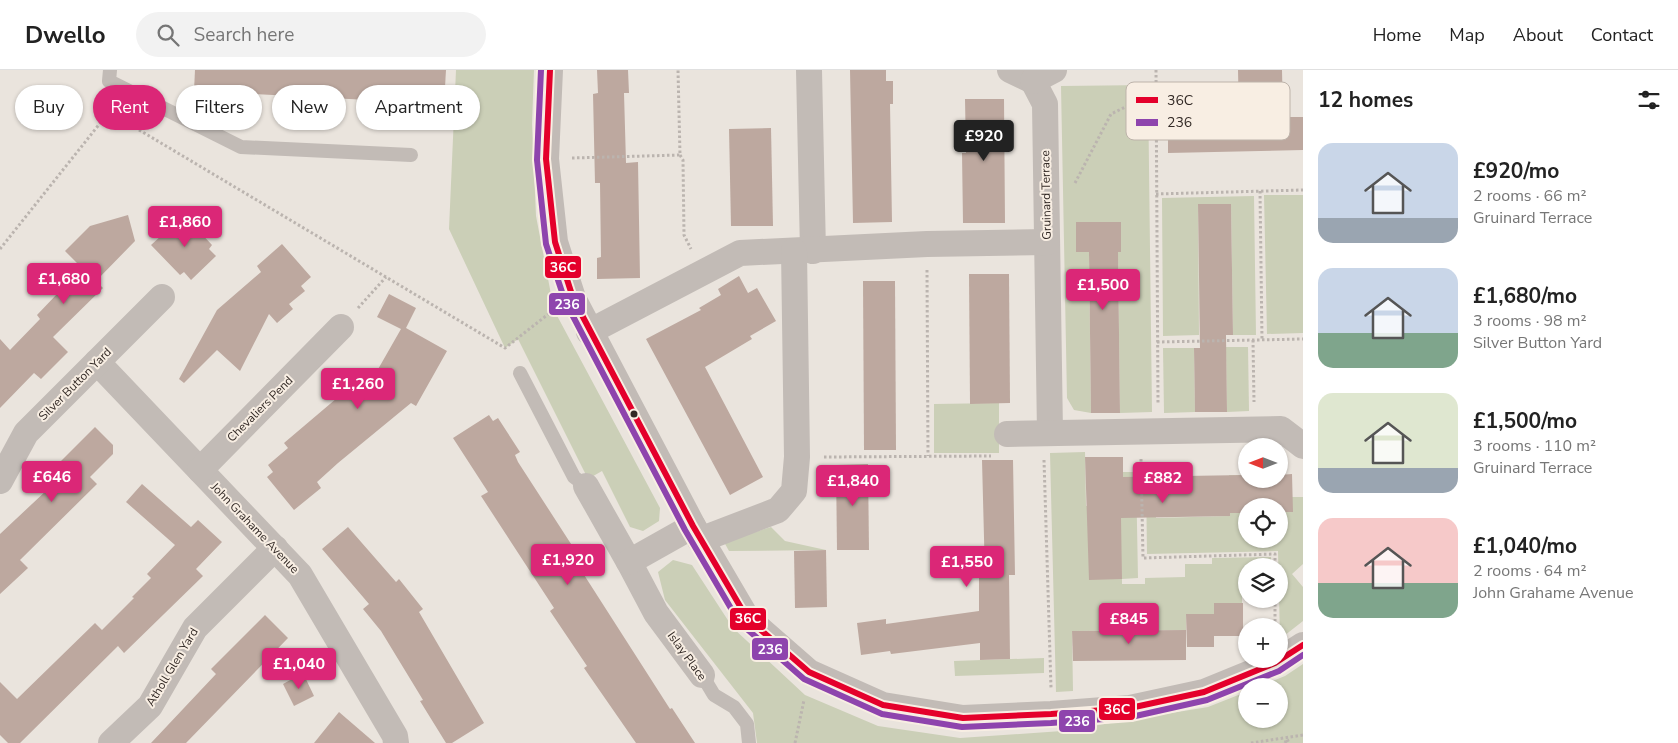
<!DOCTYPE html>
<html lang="en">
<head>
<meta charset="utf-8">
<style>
  body { margin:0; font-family:"Nunito Sans",sans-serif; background:#f2f2f2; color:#222; height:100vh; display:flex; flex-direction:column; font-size:19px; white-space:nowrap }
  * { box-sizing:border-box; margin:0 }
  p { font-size:16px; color:#767676 }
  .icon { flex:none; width:28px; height:28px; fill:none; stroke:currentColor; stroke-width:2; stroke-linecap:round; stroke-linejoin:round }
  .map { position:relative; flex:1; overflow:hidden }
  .side { display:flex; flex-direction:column; background:#fff; width:375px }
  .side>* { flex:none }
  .top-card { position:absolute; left:15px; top:15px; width:475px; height:45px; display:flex; gap:10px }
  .needle { width:32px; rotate:270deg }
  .controls { position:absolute; left:1238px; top:368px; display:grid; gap:10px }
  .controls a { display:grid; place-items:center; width:50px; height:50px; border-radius:50%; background:#fff; box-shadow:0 1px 4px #0004; font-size:25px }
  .price { position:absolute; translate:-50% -42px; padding:0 11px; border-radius:5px; background:#db2777; color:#fff; font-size:16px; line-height:32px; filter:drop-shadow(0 1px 2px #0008) }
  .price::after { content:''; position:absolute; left:50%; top:30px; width:15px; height:11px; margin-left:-8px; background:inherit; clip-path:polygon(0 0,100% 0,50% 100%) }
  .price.selected { background:#222; color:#fff }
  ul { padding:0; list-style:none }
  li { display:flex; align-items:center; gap:15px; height:125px; padding:0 15px }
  li span { display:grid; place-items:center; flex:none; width:140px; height:100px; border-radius:15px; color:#555 }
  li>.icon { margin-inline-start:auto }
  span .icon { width:60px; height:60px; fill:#fffc; stroke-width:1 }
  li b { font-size:21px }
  h2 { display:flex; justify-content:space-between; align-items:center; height:60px; padding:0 15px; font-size:21px }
  .tag { padding:0 18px; border-radius:22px; background:#fff; box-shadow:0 1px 4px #0004; font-size:18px; line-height:45px }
  .tag.selected { background:#db2777; color:#fff }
  header { display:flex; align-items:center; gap:30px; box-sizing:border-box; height:70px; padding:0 25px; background:#fff; border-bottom:1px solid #e0e0e0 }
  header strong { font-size:24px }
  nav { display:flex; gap:28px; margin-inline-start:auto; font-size:18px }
  .search { width:350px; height:45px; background:#f2f2f2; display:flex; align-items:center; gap:12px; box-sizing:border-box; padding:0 18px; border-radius:28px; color:#767676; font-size:19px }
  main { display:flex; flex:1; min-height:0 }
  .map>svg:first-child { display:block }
  .green { fill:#cbcfb7 }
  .building { fill:#bda89f }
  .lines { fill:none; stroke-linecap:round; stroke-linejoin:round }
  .path { stroke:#bbb4af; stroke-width:3; stroke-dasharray:2.5 2.5; stroke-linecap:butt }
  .service { stroke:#c2bbb6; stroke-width:14 }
  .minor { stroke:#c2bbb6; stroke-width:26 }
  .bus-1-casing { stroke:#f8eee3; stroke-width:10 }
  .bus-2-casing { stroke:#f8eee3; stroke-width:10 }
  .bus-1 { stroke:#e4002b; stroke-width:6 }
  .bus-2 { stroke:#8e44ad; stroke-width:6 }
  .bus-dot { fill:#322925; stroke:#f8eee3; stroke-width:2 }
  .labels { text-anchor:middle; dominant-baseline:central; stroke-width:4; stroke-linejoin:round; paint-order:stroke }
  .street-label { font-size:12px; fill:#322925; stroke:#f8eee3 }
  .key { fill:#f8eee3; stroke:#bdb3aa; stroke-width:1 }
  .key-label { font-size:14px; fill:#322925 }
  .line-badge { stroke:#f8eee3; stroke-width:2 }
  .badge-label { font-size:14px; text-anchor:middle; font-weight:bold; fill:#fff }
</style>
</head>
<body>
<header>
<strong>Dwello</strong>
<div class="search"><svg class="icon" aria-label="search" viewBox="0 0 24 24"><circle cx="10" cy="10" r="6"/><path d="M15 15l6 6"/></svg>Search here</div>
<nav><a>Home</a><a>Map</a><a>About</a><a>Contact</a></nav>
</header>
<main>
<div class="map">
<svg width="1303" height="673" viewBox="0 0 1303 673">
  <rect width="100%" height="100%" fill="#eae4dd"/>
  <g class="green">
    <path d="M456 0H534L532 54 536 146 554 240 660 438 659 451 643 461 630 457 602 401 588 409 518 269 505 278 449 159Z"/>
    <path d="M1148 15 1152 342 1120 343 1118 185 1089 186 1091 343 1074 340 1067 328 1061 16Z"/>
    <path d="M1264 125H1303V263L1267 264Z"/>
    <path d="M1254 126 1256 265H1233L1231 134H1198L1199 265 1163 266 1162 128Z"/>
    <path d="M1226 277H1248L1249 341 1227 342Z"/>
    <path d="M1163 278H1194L1195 342 1164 343Z"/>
    <path d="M999 333V383H934V334Z"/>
    <path d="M1085 382 1086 436H1123V402H1136L1138 508 1122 509V514H1145V508L1185 507V494H1212V488L1271 487V496H1246V519H1242V533H1214V544L1186 545V560L1072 561 1073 621 1056 622 1050 383Z"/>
    <path d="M1229 405H1242L1243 443H1246V469H1279V442H1292V427H1303V494L1292 504 1303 517V551L1280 569 1278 481 1147 484 1146 407 1155 406 1156 448 1229 446Z"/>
    <path d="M771 457 785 471 826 480 729 481 724 472Z"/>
    <path d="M673 490 692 495 733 558 805 625 878 656 960 668 1062 661 1208 637 1246 622V649H1279V616H1260L1285 606 1303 594V673H757L753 643 665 530 658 502Z"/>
    <path d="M1044 588V603L955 606 954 591Z"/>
  </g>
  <g class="building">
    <path d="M195 0H446L444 34 194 21Z"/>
    <path d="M597 0H628L629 23H624L626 93 638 92 640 208 597 209V188L601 187 600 113H595L593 24 598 23Z"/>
    <path d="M850 0H886V11H893V34H890L892 152 853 153Z"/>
    <path d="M1238 0H1282L1283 47H1303V80L1168 83V50L1239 48Z"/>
    <path d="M965 29H1004L1005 153H963L962 83H966Z"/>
    <path d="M771 58 773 156H731L729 59Z"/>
    <path d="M1198 134H1231L1233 265H1226L1227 342H1195L1194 278H1200Z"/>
    <path d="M128 145 135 171 96 211 103 218 53 267 68 282 41 309 34 303 0 338V269L10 280 40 249 37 245 57 224 53 220 78 194 65 181 90 156Z"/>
    <path d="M184 145 212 175 209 179 216 186 191 210 184 202 180 205 151 175Z"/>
    <path d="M1076 152H1121V182H1118L1120 343H1091L1089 182H1076Z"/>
    <path d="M282 174 311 207 301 216 305 221 289 234 293 239 277 253 269 244 240 301 217 280 184 313 179 309 217 240 261 202 257 196Z"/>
    <path d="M969 204H1009L1010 333 970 334Z"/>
    <path d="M739 206 748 223 757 218 776 251 750 266 752 269 705 297 763 407 730 425 646 269 701 240 699 238 721 225 718 219Z"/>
    <path d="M863 211H895L896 380H864Z"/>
    <path d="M389 224 416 238 406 258 447 281 416 336 411 333 338 393 317 412 321 418 294 440 267 407 273 402 268 395 288 378 284 373 350 317 361 329 401 259 377 247Z"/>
    <path d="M489 345 493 351 498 348 520 382 515 385 518 392 584 494 579 497 670 639 672 638 695 673H636L584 598 587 596 550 541 554 538 481 426 488 422 453 368Z"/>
    <path d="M95 357 113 375V384L90 407 97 414 20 490 28 498 0 524V464L48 419 41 411Z"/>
    <path d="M1085 387H1123V407L1246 405V409H1279V405L1292 404 1293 442H1279V436H1246V443H1230V446L1121 448 1122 509 1089 510Z"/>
    <path d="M982 390H1013L1015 505H1009L1010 589 980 590V573L891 584 890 581 861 585 857 553 886 549V554L979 541V506H985Z"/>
    <path d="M868 394 869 480H837L836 395Z"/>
    <path d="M142 414 191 457 198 450 222 472 196 499 203 506 124 583 118 576 20 673H8L0 665V612L17 629 95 553 102 560 134 528 132 527 151 508 147 504 175 475 126 432Z"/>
    <path d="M348 457 396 512 399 509 423 539 419 542 484 653 452 673H446L420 631 423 630 381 561 363 539 369 534 322 479Z"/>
    <path d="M826 480 827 537 795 538 794 481Z"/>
    <path d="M1214 533H1243V566H1214V577H1187L1186 544H1214Z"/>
    <path d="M265 545 288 568 186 673H151L216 604 211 599Z"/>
    <path d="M1186 560V590L1073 591 1072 561Z"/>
    <path d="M303 603 314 626 294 636 283 614Z"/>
    <path d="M339 642 375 673H314Z"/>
  </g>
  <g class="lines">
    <g class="path">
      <path d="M1156 0 1158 334"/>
      <path d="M680 85 683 90 684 165 691 179"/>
      <path d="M572 88 680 85 678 0"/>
      <path d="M1075 113 1111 44 1156 22"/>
      <path d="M1260 121 1262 270"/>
      <path d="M1156 124 1303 120"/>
      <path d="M0 179 109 42 505 278 551 242"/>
      <path d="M927 200 928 386"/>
      <path d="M358 238 386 207"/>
      <path d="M1253 270 1254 332"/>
      <path d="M1157 272 1303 269"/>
      <path d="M824 387 991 386"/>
      <path d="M1141 389 1143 488 1275 484V496"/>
      <path d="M1044 390 1051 618"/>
      <path d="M1275 529V556"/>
      <path d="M795 673 804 630"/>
      <path d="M1251 673 1303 665"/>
      <path d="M1285 673 1287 669 1289 673"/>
    </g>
    <g class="service">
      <path d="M110 0 109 11 241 77 411 85"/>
      <path d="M520 303 574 407 586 416"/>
      <path d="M702 605 714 625 734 637 747 654 749 673"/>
    </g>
    <g class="minor">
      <path d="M550 0 546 89 555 172 573 228 693 456 747 548 809 602 883 635 963 648 1051 644 1130 638 1204 622 1275 593 1303 575"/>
      <path d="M809 0 813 181"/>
      <path d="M1010 0 1033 11"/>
      <path d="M1033 11 1045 34 1050 363"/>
      <path d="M1033 11 1054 0"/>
      <path d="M589 262 740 183 927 174 1047 172"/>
      <path d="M97 292 300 505 395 666 396 673"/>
      <path d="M1007 364 1281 359 1303 376"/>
      <path d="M200 400 341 257"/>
      <path d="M0 411 26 363 162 227"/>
      <path d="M586 416 629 492 656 543 702 605"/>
      <path d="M700 470 778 440 794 421 797 387 794 181"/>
      <path d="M629 492 693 456"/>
      <path d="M111 673 150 636 195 558 275 478"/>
    </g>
    <defs>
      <path id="bus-1" d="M550 0 546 89 555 172 573 228 693 456 747 548 809 602 883 635 963 648 1051 644 1130 638 1204 622 1275 593 1303 575"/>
      <path id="bus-2" d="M541 0 537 90 546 174 565 231 685 460 739 552 804 609 882 644 962 657 1051 653 1131 647 1207 630 1279 601 1303 585"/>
    </defs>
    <use href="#bus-1" class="bus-1-casing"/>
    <use href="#bus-2" class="bus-2-casing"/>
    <use href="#bus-1" class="bus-1"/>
    <use href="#bus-2" class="bus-2"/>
  </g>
  <circle class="bus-dot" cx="634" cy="344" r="4.5"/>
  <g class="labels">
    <g class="street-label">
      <text transform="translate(1046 125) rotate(-91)">Gruinard Terrace</text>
      <text transform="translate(75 314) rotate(-45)">Silver Button Yard</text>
      <text transform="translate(260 339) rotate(-45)">Chevaliers Pend</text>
      <text transform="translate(255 458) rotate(46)">John Grahame Avenue</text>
      <text transform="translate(687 586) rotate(54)">Islay Place</text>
      <text transform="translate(172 597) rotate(-59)">Atholl Glen Yard</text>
    </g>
  </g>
  <rect x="1126" y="12" width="164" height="58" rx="8" class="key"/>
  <rect x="1136" y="27" width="22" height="6" fill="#e4002b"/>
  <rect x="1136" y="49" width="22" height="7" fill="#8e44ad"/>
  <g class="key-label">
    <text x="1167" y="35">36C</text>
    <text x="1167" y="57">236</text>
  </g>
  <g class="line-badge">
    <rect x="544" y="185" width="38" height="24" rx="5" fill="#e4002b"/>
    <rect x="548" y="222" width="38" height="24" rx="5" fill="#8e44ad"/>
    <rect x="729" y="537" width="38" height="24" rx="5" fill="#e4002b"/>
    <rect x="751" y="567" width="38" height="24" rx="5" fill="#8e44ad"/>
    <rect x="1098" y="627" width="38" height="24" rx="5" fill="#e4002b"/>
    <rect x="1058" y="639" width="38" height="24" rx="5" fill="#8e44ad"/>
  </g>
  <g class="badge-label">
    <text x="563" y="202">36C</text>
    <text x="567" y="239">236</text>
    <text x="748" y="553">36C</text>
    <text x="770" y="584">236</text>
    <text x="1117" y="644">36C</text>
    <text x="1077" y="656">236</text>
  </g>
</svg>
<div class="controls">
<a><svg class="needle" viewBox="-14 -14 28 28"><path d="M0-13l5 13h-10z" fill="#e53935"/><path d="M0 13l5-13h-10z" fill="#767676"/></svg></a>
<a><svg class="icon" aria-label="locate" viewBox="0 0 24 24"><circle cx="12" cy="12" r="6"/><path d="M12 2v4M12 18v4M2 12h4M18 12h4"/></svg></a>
<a><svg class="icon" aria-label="layers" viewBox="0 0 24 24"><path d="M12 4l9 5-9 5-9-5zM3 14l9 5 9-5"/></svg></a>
<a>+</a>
<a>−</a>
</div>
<b class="price selected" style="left:984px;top:92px">£920</b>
<b class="price" style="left:185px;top:178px">£1,860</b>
<b class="price" style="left:64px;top:235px">£1,680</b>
<b class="price" style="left:1103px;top:241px">£1,500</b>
<b class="price" style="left:358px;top:340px">£1,260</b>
<b class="price" style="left:52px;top:433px">£646</b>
<b class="price" style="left:1163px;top:434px">£882</b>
<b class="price" style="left:853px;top:437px">£1,840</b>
<b class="price" style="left:568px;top:516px">£1,920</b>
<b class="price" style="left:967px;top:518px">£1,550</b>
<b class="price" style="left:1129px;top:575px">£845</b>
<b class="price" style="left:299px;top:620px">£1,040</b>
<div class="top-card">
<a class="tag">Buy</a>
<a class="tag selected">Rent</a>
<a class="tag">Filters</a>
<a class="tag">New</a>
<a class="tag">Apartment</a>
</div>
</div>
<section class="side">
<h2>12 homes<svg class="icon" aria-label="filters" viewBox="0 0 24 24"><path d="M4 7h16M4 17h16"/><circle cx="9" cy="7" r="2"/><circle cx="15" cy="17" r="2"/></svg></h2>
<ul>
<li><span style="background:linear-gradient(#c9d6e8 75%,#9aa5b1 0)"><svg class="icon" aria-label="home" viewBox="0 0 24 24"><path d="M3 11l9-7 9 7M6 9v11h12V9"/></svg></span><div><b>£920/mo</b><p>2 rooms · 66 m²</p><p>Gruinard Terrace</p></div></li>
<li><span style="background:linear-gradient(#c9d6e8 65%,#7fa58c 0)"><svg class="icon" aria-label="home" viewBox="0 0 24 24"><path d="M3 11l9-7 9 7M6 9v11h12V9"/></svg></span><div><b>£1,680/mo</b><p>3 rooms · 98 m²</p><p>Silver Button Yard</p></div></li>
<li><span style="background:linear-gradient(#dfe7d0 75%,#9aa5b1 0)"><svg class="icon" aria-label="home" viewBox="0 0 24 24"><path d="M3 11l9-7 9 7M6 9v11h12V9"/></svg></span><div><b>£1,500/mo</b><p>3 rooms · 110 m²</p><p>Gruinard Terrace</p></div></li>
<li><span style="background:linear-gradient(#f6c9c9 65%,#7fa58c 0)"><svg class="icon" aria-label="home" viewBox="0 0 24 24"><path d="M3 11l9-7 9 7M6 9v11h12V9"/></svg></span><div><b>£1,040/mo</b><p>2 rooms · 64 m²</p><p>John Grahame Avenue</p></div></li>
</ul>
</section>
</main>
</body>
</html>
